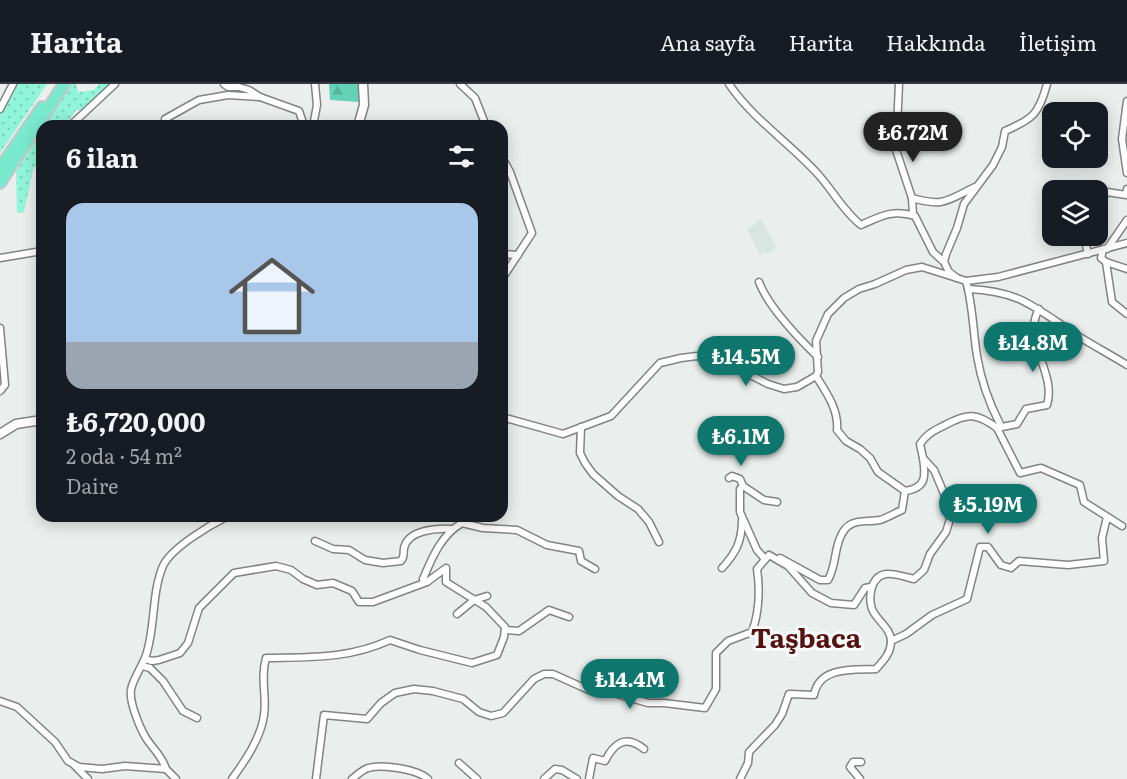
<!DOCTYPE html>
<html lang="tr">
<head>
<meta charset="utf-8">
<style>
  body { margin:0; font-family:Literata,serif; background:#20242c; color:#f1f3f6; height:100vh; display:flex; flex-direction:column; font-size:22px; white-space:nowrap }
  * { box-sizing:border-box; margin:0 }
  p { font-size:20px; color:#9ea1a6 }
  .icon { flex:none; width:33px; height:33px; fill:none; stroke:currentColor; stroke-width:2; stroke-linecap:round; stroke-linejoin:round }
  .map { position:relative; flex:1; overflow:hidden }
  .sheet { position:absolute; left:36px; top:36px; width:472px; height:402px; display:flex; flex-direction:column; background:#171b24; border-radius:18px; box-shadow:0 3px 15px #0003 }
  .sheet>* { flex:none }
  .controls { position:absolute; left:1042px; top:18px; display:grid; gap:12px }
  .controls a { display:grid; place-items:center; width:66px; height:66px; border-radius:12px; background:#171b24; box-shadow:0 3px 15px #0003; font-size:30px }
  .price { position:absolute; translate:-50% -51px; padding:0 14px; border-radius:21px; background:#0f766e; color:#fff; font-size:20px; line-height:39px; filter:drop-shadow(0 2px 3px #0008) }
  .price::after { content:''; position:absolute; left:50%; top:36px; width:18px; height:14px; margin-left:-9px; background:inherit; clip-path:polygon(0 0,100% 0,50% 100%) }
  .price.selected { background:#222; color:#fff }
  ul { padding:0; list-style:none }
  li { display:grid; align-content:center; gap:12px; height:318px; padding:0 30px }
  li+li { border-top:2px solid #363941 }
  li span { display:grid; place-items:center; height:186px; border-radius:18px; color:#555 }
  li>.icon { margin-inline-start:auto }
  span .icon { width:108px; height:108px; fill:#fffc; stroke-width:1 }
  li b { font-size:26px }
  h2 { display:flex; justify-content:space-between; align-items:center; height:72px; padding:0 30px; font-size:26px }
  header { display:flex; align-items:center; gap:36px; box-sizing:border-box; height:84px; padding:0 30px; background:#171b24; border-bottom:2px solid #363941 }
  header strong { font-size:28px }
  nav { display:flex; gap:33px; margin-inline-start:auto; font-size:21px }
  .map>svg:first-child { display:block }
  .built { fill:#d8e5e1 }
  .forest { fill:url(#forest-firs) }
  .park { fill:url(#park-dots) }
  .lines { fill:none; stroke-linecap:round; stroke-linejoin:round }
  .minor-casing { stroke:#808483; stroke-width:9 }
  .tertiary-casing { stroke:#808483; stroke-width:11 }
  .trunk-casing { stroke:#c7c7c7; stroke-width:14 }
  .minor { stroke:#fff; stroke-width:6 }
  .tertiary { stroke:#fff; stroke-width:8 }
  .trunk { stroke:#7aeacf; stroke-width:10 }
  .labels { text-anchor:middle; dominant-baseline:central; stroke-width:6; stroke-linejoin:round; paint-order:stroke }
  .district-label { font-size:27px; font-weight:bold; fill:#561113; stroke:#f7fcfa }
</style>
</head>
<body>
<header>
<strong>Harita</strong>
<nav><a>Ana sayfa</a><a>Harita</a><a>Hakkında</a><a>İletişim</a></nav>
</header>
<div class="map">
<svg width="1127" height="695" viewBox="0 0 1127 695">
  <defs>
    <pattern id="forest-firs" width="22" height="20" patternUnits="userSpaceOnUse" patternTransform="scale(1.5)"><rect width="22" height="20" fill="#63d2b5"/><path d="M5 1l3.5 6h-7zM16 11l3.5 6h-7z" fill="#55b49b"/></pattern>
    <pattern id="park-dots" width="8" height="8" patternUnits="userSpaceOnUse" patternTransform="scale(1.5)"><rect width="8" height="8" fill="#91f5d9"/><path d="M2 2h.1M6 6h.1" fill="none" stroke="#7cd1ba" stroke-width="1.8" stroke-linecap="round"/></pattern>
  </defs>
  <rect width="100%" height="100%" fill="#eaeeed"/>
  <path class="built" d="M761 136 777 163 767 170 766 167 760 171 747 145Z"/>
  <path class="forest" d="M329 0H360V18L330 16Z"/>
  <g class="park">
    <path d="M16 0H47L0 69V30Z"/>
    <path d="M71 0H76L78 8 94 6 99 0H111L84 26H76L65 42H44Z"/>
    <path d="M42 46V75L33 86 24 128 17 129 16 87Z"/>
  </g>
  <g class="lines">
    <defs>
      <g id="minor">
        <path d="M224 0 228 3H239L249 6 260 13 299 27 304 42"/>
        <path d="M460 0 475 14 486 42"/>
        <path d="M729 0C752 34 788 58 816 88 832 105 843 127 861 141 881 132 893 125 915 132L933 168 944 178"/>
        <path d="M899 0 896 66 912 114C944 123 946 117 975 103"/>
        <path d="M1047 0C1039 30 1033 35 1005 47L1002 63 993 81 964 120 957 144 946 170 944 178 949 188 957 194 966 197 998 193 1127 159"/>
        <path d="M1127 17 1122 55 1127 89"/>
        <path d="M0 25 13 0"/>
        <path d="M165 35 199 16 228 11 260 13"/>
        <path d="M70 42 115 0"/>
        <path d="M313 42 317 21 315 0"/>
        <path d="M502 73 510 88 532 149 502 195"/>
        <path d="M912 114 913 131"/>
        <path d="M1098 121 1107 108 1126 111 1127 105"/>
        <path d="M1084 152 1088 170"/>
        <path d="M1107 165 1127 136"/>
        <path d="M1103 166 1101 174 1106 178 1127 185"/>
        <path d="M502 170 518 171"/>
        <path d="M0 174 42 167"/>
        <path d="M1106 178 1112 218 1127 230"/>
        <path d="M759 198C768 222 798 254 818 273"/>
        <path d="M968 205C1022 207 1036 225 1078 252 1094 262 1111 271 1127 281"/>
        <path d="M1039 225C1021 257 1057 288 1047 321L1026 325 1017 340 997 344 1020 389 1041 384 1080 401 1084 418 1122 442"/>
        <path d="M0 244 5 301 0 307"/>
        <path d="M502 333 563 350 611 332 660 279 681 274 697 272 725 278 768 300 784 305 797 303 816 292 818 288 816 257 828 230 844 214 859 205 875 200 906 186 922 183 957 194"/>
        <path d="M581 343 580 369 585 379 593 390 618 412 638 425 649 438 659 458"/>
        <path d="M729 394 732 392 740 395 743 402"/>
        <path d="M905 407C926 404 926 393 923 374"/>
        <path d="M315 457 333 465 349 466 365 476 383 479 401 477C405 472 403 470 404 464 408 446 436 444 451 445"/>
        <path d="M780 474 820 496H828C836 482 834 468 840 454 848 433 863 439 880 436 887 434 895 429 902 426L905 407 878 388 870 374 860 365 846 357 837 346C839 326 826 308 816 292"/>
        <path d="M765 475 757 466 740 428V405L743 402 764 416 777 418"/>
        <path d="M722 484C736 469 742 457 742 436"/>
        <path d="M457 530 474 516 487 512"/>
        <path d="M505 546 519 547 549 526 569 533"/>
        <path d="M891 557 906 550 932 531 967 515 980 463H988L1001 481 1011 484 1019 477 1068 481 1104 477 1102 454 1107 433"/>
        <path d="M145 575 152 577 159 576 180 569 188 559 199 524 234 489 276 482 291 486 303 495 317 501 333 499 352 507 359 518H373L427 498"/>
        <path d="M142 582 150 584 163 597 183 627 197 634"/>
        <path d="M0 617 17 623 55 658 68 677 79 683 102 685 125 682 166 685C162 672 153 665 146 654 140 644 129 618 131 606 132 596 144 580 147 568 155 542 152 507 163 482 171 464 210 441 228 432"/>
        <path d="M459 679 477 695"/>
        <path d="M75 682 88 695"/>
        <path d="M166 685 176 695"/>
        <path d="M232 695C245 677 261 654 264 631 267 611 260 595 266 574 310 573 349 575 390 556L420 566 472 579 497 571 504 553 505 543 486 523 446 498V484L427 498 423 495C432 474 441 451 462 439L483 444 517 446 547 461 579 467 581 477 595 485"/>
        <path d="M316 695 324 631 367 635 381 619 395 609 414 605 433 607 463 615 479 628 491 632 503 629 534 595 544 590H553L591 607H607L648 619H664L705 624 716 605V569L728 557 752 548C759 529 760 505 757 485L769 471 788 482 812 509 831 519 854 521 865 504 871 503"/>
        <path d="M352 695C357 691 362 686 368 684 383 680 417 685 428 695"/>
        <path d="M544 695 555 685 562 686 577 695"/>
        <path d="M589 695 593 674 605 677C614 659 626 650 644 665"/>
        <path d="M740 695 748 679 749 668 775 641 782 630 789 610 814 611C819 582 854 586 876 585 884 576 891 569 891 557 891 544 876 536 872 525 868 513 871 492 886 490 894 489 905 493 914 495L924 486 930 470 946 448 951 432 948 419 934 386 923 374 920 360C928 348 936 346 947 340 968 329 977 329 997 344L1000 340C989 319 981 296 977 272 973 247 973 222 966 197"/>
        <path d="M860 695 850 683 853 678H861"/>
      </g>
      <g id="tertiary">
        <path d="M358 42 364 21 363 0"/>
        <path d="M0 350 16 340 42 336"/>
      </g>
      <g id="trunk">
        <path d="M0 84 42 23"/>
        <path d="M0 99 64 0"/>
      </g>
    </defs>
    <use href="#minor" class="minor-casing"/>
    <use href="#tertiary" class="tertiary-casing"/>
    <use href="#trunk" class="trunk-casing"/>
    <use href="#minor" class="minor"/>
    <use href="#tertiary" class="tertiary"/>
    <use href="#trunk" class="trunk"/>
  </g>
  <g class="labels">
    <g class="district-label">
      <text x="806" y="552">Taşbaca</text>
    </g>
  </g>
</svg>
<div class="controls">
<a><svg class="icon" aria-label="locate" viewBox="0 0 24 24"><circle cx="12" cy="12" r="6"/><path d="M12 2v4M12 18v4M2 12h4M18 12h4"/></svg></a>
<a><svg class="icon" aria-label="layers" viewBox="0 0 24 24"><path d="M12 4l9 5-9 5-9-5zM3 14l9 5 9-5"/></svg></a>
</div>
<b class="price selected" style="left:913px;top:79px">₺6.72M</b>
<b class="price" style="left:1033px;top:289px">₺14.8M</b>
<b class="price" style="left:746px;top:303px">₺14.5M</b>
<b class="price" style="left:741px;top:383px">₺6.1M</b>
<b class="price" style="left:988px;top:451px">₺5.19M</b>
<b class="price" style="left:630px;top:626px">₺14.4M</b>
<section class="sheet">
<h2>6 ilan<svg class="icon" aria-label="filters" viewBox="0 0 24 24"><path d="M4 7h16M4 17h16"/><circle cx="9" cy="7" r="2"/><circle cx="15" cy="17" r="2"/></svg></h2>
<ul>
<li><span style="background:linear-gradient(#a9c7e8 75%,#9aa5b1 0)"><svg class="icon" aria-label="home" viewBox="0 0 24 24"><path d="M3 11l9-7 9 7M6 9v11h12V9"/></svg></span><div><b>₺6,720,000</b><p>2 oda · 54 m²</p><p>Daire</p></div></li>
</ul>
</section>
</div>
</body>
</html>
